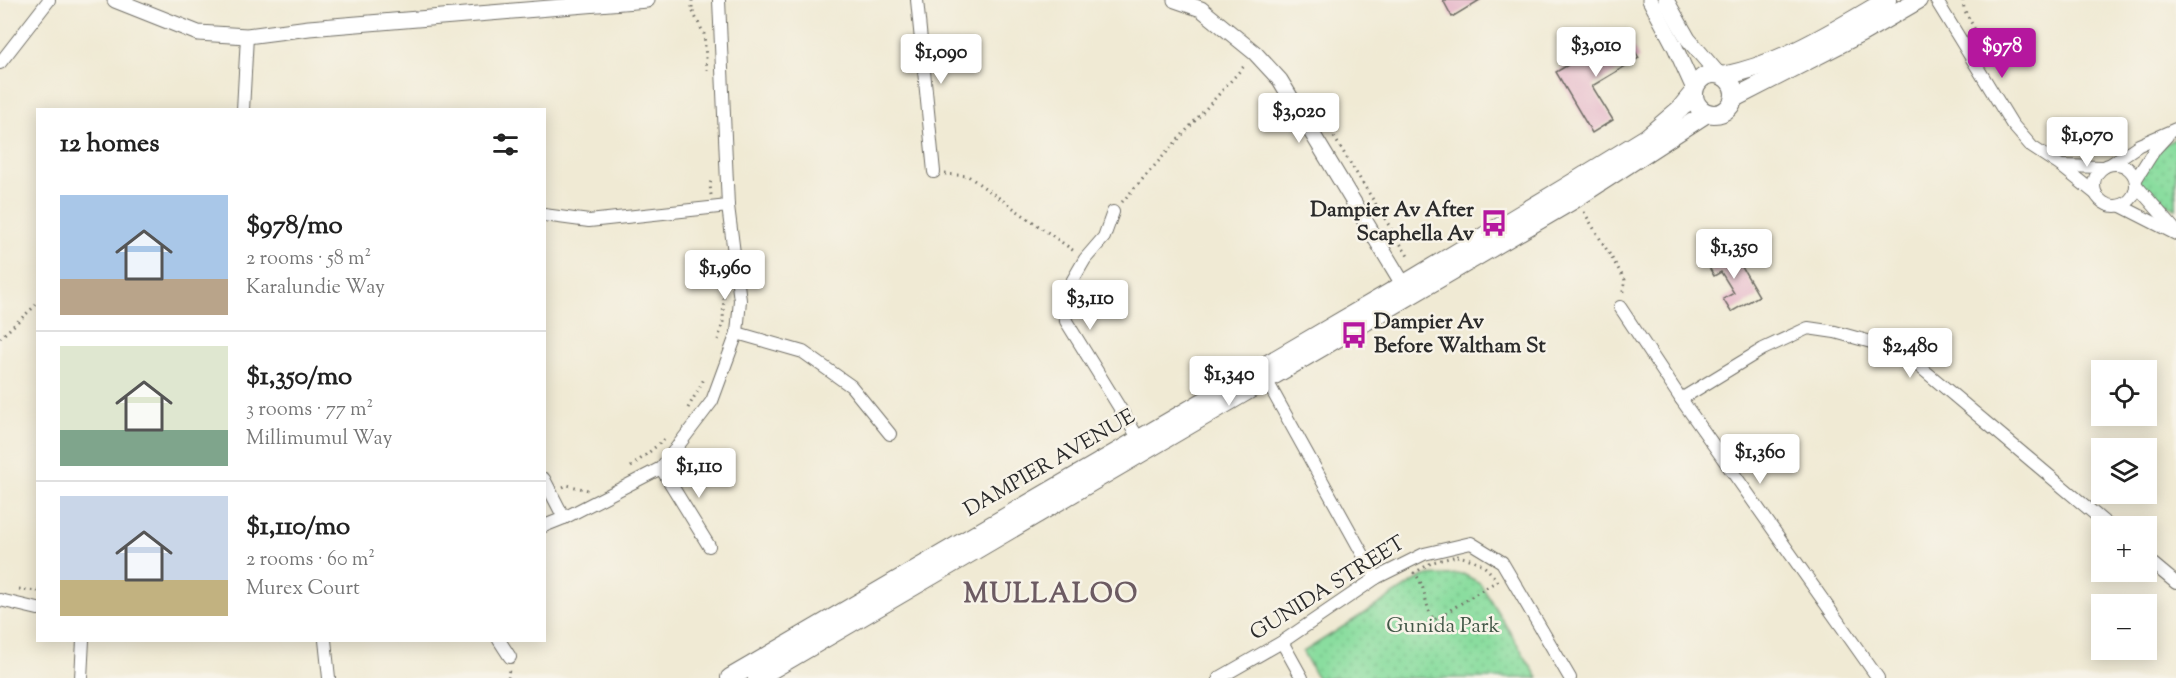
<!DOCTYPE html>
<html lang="en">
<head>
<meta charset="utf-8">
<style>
  body { margin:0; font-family:"Sorts Mill Goudy",serif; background:#f6f6f6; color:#222; height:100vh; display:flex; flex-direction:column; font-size:22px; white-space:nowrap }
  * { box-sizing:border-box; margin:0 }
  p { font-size:20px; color:#767676 }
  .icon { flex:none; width:33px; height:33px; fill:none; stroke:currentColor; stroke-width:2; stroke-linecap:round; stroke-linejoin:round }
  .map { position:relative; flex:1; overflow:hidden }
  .drawer { position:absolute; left:36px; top:108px; width:510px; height:534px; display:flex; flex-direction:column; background:#fff; border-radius:0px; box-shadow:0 3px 15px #0003 }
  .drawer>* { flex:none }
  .buttons { position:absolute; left:2091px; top:360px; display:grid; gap:12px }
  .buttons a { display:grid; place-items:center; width:66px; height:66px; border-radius:0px; background:#fff; box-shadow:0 3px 15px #0003; font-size:30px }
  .price { position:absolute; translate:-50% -51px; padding:0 14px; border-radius:6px; background:#fff; color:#222; font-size:20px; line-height:39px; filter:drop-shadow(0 2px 3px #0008) }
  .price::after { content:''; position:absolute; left:50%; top:36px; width:18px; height:14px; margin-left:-9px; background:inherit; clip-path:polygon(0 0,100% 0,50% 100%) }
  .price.current { background:#b5179e; color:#fff }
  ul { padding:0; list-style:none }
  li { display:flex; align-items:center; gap:18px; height:150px; padding:0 24px }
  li+li { border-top:2px solid #e0e0e0 }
  li span { display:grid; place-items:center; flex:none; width:168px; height:120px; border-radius:0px; color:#555 }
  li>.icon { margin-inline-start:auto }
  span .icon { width:72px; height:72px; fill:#fffc; stroke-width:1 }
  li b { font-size:26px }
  h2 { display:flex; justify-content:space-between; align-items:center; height:72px; padding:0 24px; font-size:26px }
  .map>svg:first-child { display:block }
  .grass { fill:url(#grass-dots); stroke:#5a8465; stroke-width:1.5 }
  .building { fill:#e5b4c7 }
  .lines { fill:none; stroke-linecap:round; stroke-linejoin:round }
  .minor-casing { stroke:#706e66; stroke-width:14 }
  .tertiary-casing { stroke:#706e66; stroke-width:17 }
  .secondary-casing { stroke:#706e66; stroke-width:20 }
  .path { stroke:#706e66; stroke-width:3; stroke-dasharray:1.5 4.5; stroke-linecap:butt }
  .minor { stroke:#fff; stroke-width:12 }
  .tertiary { stroke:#fff; stroke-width:15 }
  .secondary { stroke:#fff; stroke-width:18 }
  .labels { text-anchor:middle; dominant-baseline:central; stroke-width:5; stroke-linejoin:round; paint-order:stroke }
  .poi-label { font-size:21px; font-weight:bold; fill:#2b2b2b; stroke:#f7f3e8; text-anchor:end }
  .street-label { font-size:21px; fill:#2b2b2b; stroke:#f7f3e8 }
  .park-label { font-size:21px; fill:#435848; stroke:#f7f3e8 }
  .district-label { font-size:27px; font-weight:bold; letter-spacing:1.5px; fill:#6c5b62; stroke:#f7f3e8 }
</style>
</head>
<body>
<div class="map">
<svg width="2176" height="678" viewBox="0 0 2176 678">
  <defs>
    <pattern id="grass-dots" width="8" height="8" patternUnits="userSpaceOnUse" patternTransform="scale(1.5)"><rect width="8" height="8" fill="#8add9f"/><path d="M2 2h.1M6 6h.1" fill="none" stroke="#77be89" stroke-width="1.8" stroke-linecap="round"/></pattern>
  </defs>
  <rect width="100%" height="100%" fill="#f7f3e8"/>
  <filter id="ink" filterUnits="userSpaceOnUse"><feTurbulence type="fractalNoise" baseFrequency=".0167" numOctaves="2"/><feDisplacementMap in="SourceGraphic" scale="12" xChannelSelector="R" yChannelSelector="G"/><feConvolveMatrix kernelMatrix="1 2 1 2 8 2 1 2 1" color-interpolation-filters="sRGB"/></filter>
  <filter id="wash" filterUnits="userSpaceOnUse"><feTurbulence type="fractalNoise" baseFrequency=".008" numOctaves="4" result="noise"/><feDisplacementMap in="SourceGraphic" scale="24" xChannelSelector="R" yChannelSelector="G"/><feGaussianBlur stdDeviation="1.35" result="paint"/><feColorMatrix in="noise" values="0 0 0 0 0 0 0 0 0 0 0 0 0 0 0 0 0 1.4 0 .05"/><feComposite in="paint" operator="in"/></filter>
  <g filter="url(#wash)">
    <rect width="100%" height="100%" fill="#f0ead4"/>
    <g class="grass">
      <path d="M2176 138V210L2136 186 2150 152Z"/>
      <path d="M1463 574 1480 583 1538 678H1317L1303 652 1423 576Z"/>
    </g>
    <g id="blocks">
      <g class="building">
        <path d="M1443 0H1480L1452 17Z"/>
        <path d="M1624 32 1639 58 1592 86 1613 120 1592 133 1556 72Z"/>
        <path d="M1732 250 1759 296 1731 312 1723 299 1734 293 1721 272 1714 276 1707 264Z"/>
      </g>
    </g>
  </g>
  <g filter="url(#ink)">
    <use href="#blocks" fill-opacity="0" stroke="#706e66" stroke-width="1.5"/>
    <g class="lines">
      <defs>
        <g id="minor">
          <path d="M917 0 934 172"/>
          <path d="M1936 0 2012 124 2032 147 2061 166 2096 194"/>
          <path d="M0 63 49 0"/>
          <path d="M243 110 247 36"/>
          <circle cx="2115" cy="185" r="21"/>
          <path d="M2111 164 2139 145 2176 129"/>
          <path d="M2061 166 2104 167"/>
          <path d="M2136 179 2155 149 2167 136"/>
          <path d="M2136 185 2176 231"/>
          <path d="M2121 206 2176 234"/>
          <path d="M1113 212 1104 237 1085 259 1063 297 1066 321 1142 444"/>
          <path d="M544 215 589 221 728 206"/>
          <path d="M1620 307 1681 399 1878 678"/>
          <path d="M737 333 803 352 851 386 890 434"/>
          <path d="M1263 374 1376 578"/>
          <path d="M1681 399 1763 349 1808 328 1835 332 1900 350 2109 526"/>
          <path d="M661 468 709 546"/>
          <path d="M544 479 564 518"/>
          <path d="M544 526 564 518 661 468 712 401 737 333 740 300 728 206 719 0"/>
          <path d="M2146 558 2176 583"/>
          <path d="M0 600 38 609"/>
          <path d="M325 640 329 678"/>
          <path d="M499 640 510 657"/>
          <path d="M1282 642 1302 678"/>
          <path d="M81 678 83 640"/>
          <path d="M1219 678 1282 642 1376 578 1424 554 1471 543 1502 562 1570 678"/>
        </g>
        <g id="tertiary">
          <path d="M115 0 198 33 247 36 309 28 647 0"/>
          <path d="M1175 0 1201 9 1255 53 1280 80 1409 294"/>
          <path d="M1650 0 1675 47 1694 89"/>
          <path d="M1666 0 1688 39 1719 75"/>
        </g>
        <g id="secondary">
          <circle cx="1714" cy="94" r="20"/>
          <path d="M1723 76C1783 64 1834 31 1887 0"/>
          <path d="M1734 98 1863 32 1918 0"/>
          <path d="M730 678 1403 285 1566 187 1646 138 1680 109 1693 93"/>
          <path d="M757 678 1573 200 1707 113"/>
        </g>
      </defs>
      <use href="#minor" class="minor-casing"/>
      <use href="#tertiary" class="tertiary-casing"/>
      <use href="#secondary" class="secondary-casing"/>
      <g class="path">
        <path d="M692 0V10L704 34 707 70"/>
        <path d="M1963 0 1964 9 1991 60"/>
        <path d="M1334 137 1408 256"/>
        <path d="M945 174 968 176 1074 251"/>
        <path d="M711 195 710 184 712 178"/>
        <path d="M1122 202 1246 64"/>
        <path d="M1584 212 1625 280 1622 296"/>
        <path d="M0 338 38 303"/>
        <path d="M718 340 723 322 724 290"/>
        <path d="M688 408 704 379"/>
        <path d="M631 467 665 439"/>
        <path d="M563 487 567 485 588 490"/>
        <path d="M1457 556C1477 560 1485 564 1497 581L1434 620C1423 604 1427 586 1414 573L1433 562Z"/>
        <path d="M19 589 38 591"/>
        <path d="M508 678 509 668"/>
      </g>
      <use href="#minor" class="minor"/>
      <use href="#tertiary" class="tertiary"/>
      <use href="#secondary" class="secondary"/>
    </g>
  </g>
  <defs>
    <symbol id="bus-bare" viewBox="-9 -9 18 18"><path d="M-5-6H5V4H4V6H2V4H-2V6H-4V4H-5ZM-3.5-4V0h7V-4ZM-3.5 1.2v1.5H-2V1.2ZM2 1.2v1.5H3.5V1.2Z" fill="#b5179e" stroke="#f7f3e8" stroke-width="2.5" paint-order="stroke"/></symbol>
  </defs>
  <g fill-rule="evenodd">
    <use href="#bus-bare" x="1475" y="204" width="38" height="38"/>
    <use href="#bus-bare" x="1335" y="316" width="38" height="38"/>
  </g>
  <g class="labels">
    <g class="poi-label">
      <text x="1474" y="211">Dampier Av After<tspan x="1474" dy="24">Scaphella Av</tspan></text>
      <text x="1374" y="323" text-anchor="start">Dampier Av<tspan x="1374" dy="24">Before Waltham St</tspan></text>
    </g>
    <g class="street-label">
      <text transform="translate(1050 464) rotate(-30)">DAMPIER AVENUE</text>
      <text transform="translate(1328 589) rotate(-32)">GUNIDA STREET</text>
    </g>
    <g class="park-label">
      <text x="1443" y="627">Gunida Park</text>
    </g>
    <g class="district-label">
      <text x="1051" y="595">MULLALOO</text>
    </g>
  </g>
</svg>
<div class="buttons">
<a><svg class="icon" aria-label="locate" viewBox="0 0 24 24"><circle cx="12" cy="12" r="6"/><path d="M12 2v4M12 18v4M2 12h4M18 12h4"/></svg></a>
<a><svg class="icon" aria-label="layers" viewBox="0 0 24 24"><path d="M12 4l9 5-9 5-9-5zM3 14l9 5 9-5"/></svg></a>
<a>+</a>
<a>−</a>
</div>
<b class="price" style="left:1596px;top:78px">$3,010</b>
<b class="price current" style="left:2002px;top:79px">$978</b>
<b class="price" style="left:941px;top:85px">$1,090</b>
<b class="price" style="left:1299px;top:144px">$3,020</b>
<b class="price" style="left:2087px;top:168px">$1,070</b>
<b class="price" style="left:1734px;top:280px">$1,350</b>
<b class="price" style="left:725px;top:301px">$1,960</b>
<b class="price" style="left:1090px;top:331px">$3,110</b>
<b class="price" style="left:1910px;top:379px">$2,480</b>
<b class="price" style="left:1229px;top:407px">$1,340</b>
<b class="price" style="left:1760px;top:485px">$1,360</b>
<b class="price" style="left:699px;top:499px">$1,110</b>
<section class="drawer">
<h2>12 homes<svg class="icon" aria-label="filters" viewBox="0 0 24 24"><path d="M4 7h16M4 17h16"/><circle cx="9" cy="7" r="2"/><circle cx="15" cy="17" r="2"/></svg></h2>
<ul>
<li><span style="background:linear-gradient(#a9c7e8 70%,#b9a48a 0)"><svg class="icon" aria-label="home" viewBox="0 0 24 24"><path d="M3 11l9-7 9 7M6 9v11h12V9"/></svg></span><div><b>$978/mo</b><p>2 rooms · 58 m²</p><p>Karalundie Way</p></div></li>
<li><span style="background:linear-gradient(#dfe7d0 70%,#7fa58c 0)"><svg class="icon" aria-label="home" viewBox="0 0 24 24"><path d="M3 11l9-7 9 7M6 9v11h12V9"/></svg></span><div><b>$1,350/mo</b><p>3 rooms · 77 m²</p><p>Millimumul Way</p></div></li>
<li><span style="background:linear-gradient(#c9d6e8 70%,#c2b280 0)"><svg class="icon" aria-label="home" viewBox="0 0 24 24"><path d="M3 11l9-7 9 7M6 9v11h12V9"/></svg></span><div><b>$1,110/mo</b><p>2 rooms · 60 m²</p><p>Murex Court</p></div></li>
</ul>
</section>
</div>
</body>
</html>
